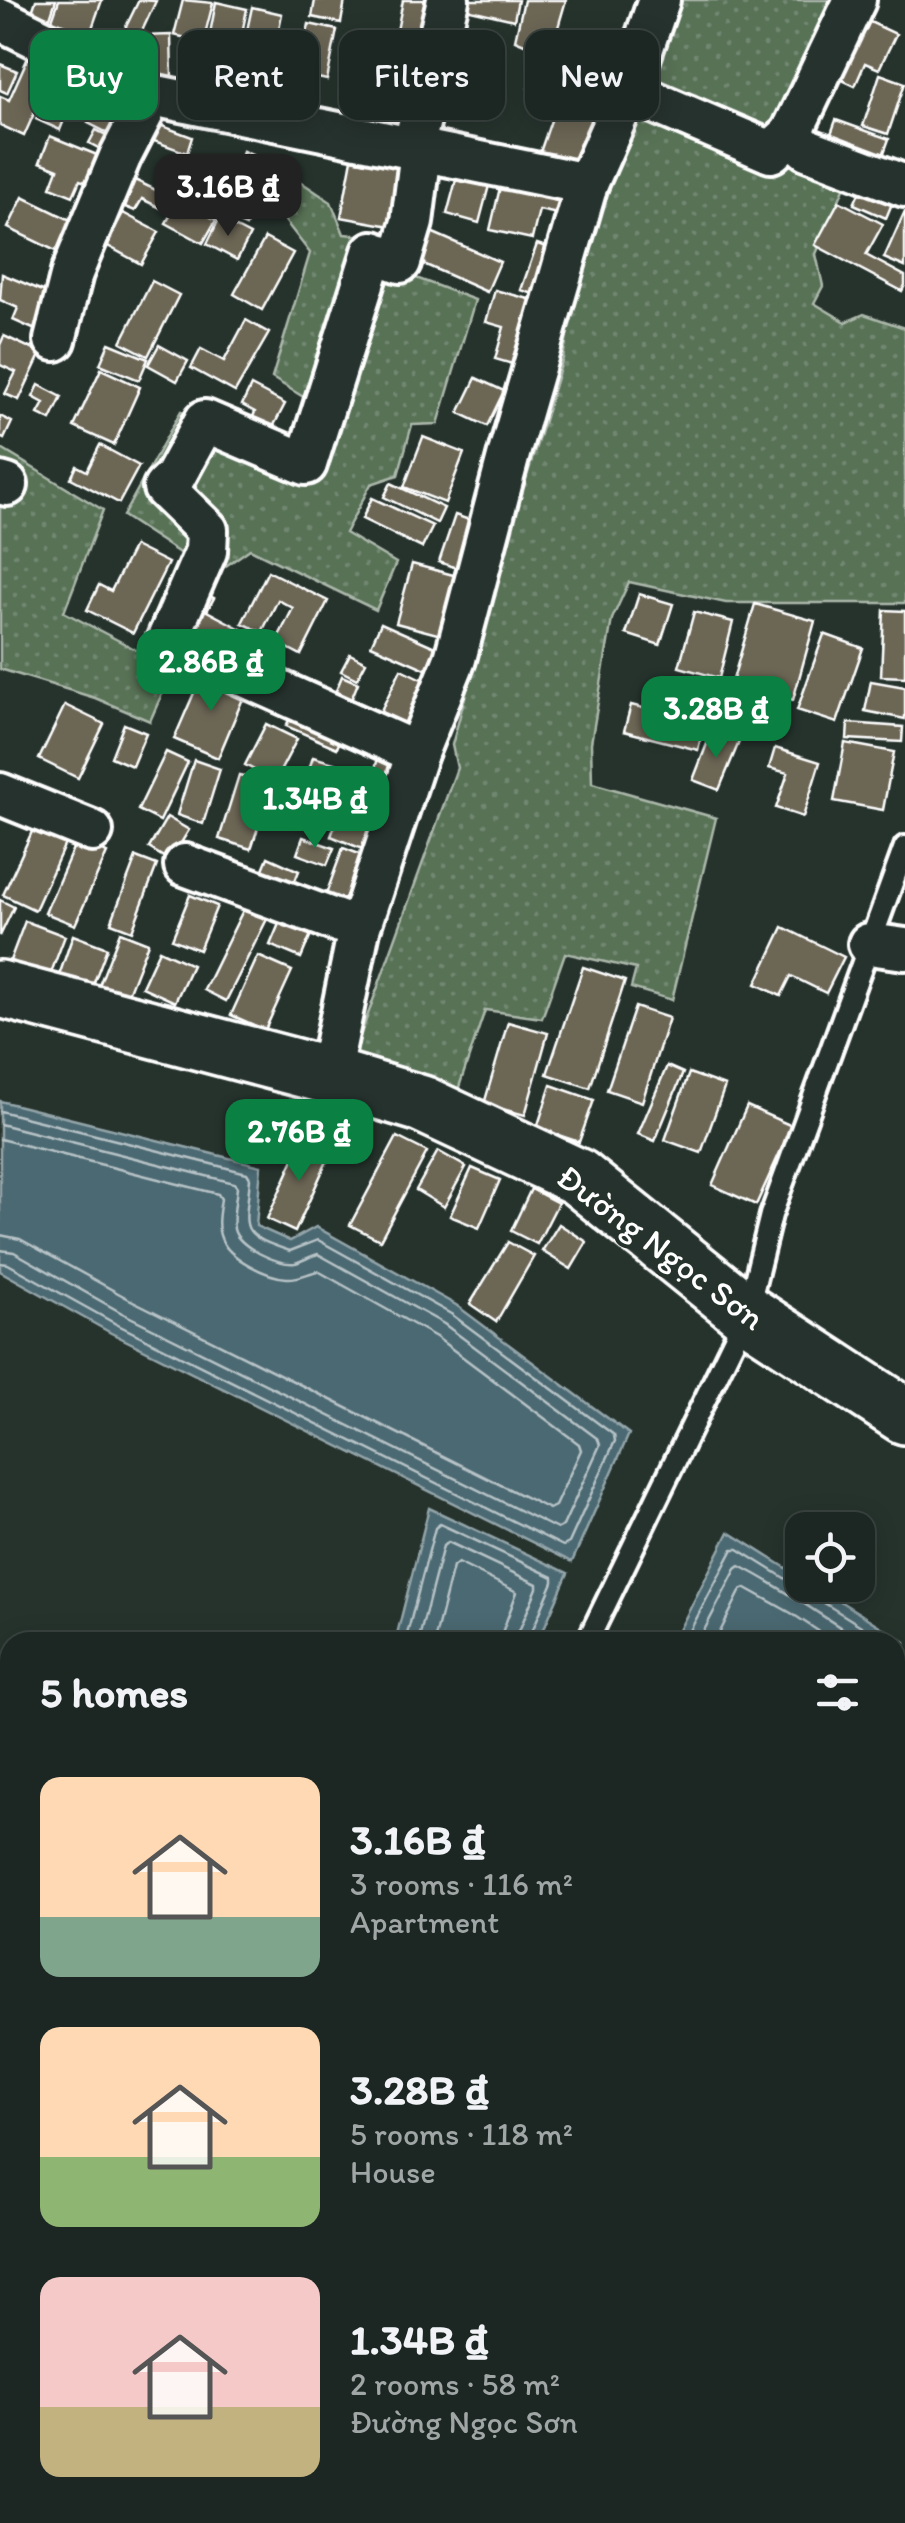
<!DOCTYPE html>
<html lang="en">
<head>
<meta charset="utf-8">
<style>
  body { margin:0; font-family:Itim,sans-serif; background:#29322f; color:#f1f3f6; height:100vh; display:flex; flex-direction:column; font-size:38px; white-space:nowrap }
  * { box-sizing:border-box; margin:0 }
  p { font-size:32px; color:#a0a5a5 }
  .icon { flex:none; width:55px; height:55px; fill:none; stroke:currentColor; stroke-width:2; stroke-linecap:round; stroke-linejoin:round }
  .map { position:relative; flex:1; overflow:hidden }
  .sheet { position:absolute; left:0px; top:1632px; width:905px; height:892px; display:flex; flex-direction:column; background:#1c2622; border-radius:30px 30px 0 0; box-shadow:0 5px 25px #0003,0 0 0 2px #3a4340 }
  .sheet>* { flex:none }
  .top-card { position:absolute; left:30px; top:30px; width:845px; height:90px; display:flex; gap:20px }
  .tools { position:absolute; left:785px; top:1512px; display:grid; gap:20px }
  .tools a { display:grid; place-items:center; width:90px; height:90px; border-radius:20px; background:#1c2622; box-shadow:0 5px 25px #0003,0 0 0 2px #3a4340; font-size:50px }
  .price { position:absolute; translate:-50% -85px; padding:0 22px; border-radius:20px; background:#0b8043; color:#fff; font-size:32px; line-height:65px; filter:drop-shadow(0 2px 5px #0008) }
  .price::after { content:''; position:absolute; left:50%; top:60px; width:30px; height:22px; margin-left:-15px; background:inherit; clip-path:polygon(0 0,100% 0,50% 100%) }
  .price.on { background:#222; color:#fff }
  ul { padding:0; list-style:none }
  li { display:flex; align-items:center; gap:30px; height:250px; padding:0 40px }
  li span { display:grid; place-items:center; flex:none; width:280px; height:200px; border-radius:20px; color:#555 }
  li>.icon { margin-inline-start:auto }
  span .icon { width:120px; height:120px; fill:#fffc; stroke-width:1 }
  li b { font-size:42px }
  h2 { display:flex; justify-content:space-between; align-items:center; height:120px; padding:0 40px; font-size:42px }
  .pill { padding:0 35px; border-radius:20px; background:#1c2622; box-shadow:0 5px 25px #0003,0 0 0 2px #3a4340; font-size:35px; line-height:90px }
  .pill.on { background:#0b8043; color:#fff }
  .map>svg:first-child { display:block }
  .green { fill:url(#green-dots); stroke:#acb8ab; stroke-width:2.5 }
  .water { fill:#4c6972; stroke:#94a5aa; stroke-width:2.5 }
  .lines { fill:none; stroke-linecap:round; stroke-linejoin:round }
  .shore { stroke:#b7c3c7; stroke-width:2.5 }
  .building { fill:#6c6655; stroke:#fff; stroke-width:2.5 }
  .service-casing { stroke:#fff; stroke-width:28 }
  .minor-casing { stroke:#fff; stroke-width:48 }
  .secondary-casing { stroke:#fff; stroke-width:62 }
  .service { stroke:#26332d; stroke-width:20 }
  .minor { stroke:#26332d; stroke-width:40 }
  .secondary { stroke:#26332d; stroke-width:55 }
  .labels { text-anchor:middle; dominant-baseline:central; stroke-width:8; stroke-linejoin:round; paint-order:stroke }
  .street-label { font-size:35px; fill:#fff; stroke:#26332d }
</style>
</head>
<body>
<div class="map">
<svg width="905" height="2523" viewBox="0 0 905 2523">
  <defs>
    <pattern id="green-dots" width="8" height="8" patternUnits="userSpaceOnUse" patternTransform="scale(2.5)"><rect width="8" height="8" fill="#587257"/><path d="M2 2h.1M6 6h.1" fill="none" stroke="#718770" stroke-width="1.8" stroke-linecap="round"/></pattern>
  </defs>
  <rect width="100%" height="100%" fill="#26332d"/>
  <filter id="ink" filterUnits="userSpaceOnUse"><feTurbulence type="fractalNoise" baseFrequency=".01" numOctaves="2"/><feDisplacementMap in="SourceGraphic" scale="20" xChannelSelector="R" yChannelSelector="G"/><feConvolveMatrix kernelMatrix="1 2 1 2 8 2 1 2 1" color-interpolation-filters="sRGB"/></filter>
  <g filter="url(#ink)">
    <g class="green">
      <path d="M673 0H836L779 116 856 160 816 254 823 286 814 303 846 322 864 314 905 328V603H726L629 582 612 619 591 743 592 783 716 818 672 1000 631 988 636 969 565 953 542 1018 485 1010 455 1099 367 1070 354 1053 457 768 452 745 507 542 563 358 588 218Z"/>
      <path d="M301 182 331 202 344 234 409 240 400 272 475 300 438 424 412 425 398 475 371 484 345 533 396 563 376 610 250 549 213 575 123 516 181 411 293 442 310 401 272 378 310 253 282 217Z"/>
      <path d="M0 448 103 510 64 612 173 669 150 721 95 698 0 669Z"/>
    </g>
    <g class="water">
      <path d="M0 1101 261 1166 256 1226 290 1241 316 1227 456 1305 629 1434 572 1562 111 1333 0 1271Z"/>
      <path d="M429 1508 568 1573 538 1642H395Z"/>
      <path d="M729 1532 802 1578V1585H814L905 1642V2127L895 2126V1642H673Z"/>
    </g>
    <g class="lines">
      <g class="shore">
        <path d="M0 1111 247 1173 250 1178C246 1229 235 1233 290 1251L318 1240 451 1314 614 1435 615 1441 569 1543 563 1546 116 1324 8 1264 0 1263"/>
        <path d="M0 1124 234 1183 237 1187C236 1200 232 1216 234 1229 237 1246 279 1266 295 1263 303 1261 310 1256 318 1254L444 1324 598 1439 600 1445 563 1526 557 1529 122 1313 14 1252 0 1250"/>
        <path d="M0 1139 218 1194 221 1199C219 1212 216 1226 221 1238 228 1258 267 1277 287 1278 298 1279 308 1273 318 1271L436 1337 579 1444 581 1450 555 1506 549 1509 129 1299 20 1239 0 1235"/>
        <path d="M806 1585 809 1587 816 1598 887 1642"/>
        <path d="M405 1642 435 1528 440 1524 553 1577V1582L530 1636V1642"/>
        <path d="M418 1642 443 1546 448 1542 537 1584V1588L519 1631 517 1642"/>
        <path d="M434 1642 453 1567 458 1563 517 1592 503 1630 502 1642"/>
        <path d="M684 1642 733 1549H738L794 1584 805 1585"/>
        <path d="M698 1642 736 1569 740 1566C784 1588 822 1617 864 1642"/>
        <path d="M715 1642 741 1590 746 1588 791 1613 835 1642"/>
      </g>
    </g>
    <g class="building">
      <path d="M36 0H56L50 18 32 12Z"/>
      <path d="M59 0H102L90 34 52 20Z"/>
      <path d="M139 0 156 1 135 46 120 39Z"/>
      <path d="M183 0 213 3 203 42 174 35Z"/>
      <path d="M315 0H345L341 23 312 17Z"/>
      <path d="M403 0H435L428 38 397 31Z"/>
      <path d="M464 0H518L514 20 462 8Z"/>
      <path d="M524 0H566L550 55 515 40Z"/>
      <path d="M216 2 247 9 231 86 201 80Z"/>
      <path d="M252 7 282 14 268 83 237 77Z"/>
      <path d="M855 15 896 34 879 69 865 63 855 86 827 73Z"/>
      <path d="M309 24 337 30 327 80 299 74Z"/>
      <path d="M171 35 172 78 144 79 142 36Z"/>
      <path d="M34 44 60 55 24 136 0 125V96L9 100Z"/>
      <path d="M536 60 622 81 614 110 528 88Z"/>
      <path d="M0 64 17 71 7 93 0 90Z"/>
      <path d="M880 74 905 83 888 134 863 126Z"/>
      <path d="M109 83 129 93 108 133 88 123Z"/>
      <path d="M557 103 596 116 579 168 539 155Z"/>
      <path d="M42 105 66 115 60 130 36 119Z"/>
      <path d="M836 120 889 139 881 161 828 142Z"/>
      <path d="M149 121 192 137 187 153 143 137Z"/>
      <path d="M96 130 115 139 108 153 89 143Z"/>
      <path d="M50 136 107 159 96 186 80 180 73 196 51 187 58 169 40 162Z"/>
      <path d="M243 151 272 164 246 226 217 214Z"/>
      <path d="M352 159 407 168 396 227 341 217Z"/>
      <path d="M459 169 491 178 479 223 447 214Z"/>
      <path d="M122 174 175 199 169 212 142 199 135 211 125 207 130 194 116 187Z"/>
      <path d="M502 179 566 193 562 215 539 210 532 239 490 230Z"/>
      <path d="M865 180 896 194 886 218 854 204Z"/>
      <path d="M23 197 79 224 64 255 8 228Z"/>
      <path d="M179 200 216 220 203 243 166 223Z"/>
      <path d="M839 201 883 224 866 255 905 276V285L902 291 815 245Z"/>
      <path d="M905 211V267L884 258Z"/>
      <path d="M123 213 159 232 141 264 106 245Z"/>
      <path d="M219 219 250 235 237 260 207 244Z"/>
      <path d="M422 228 500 262 487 292 410 258Z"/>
      <path d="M265 238 293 253 262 310 234 294Z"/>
      <path d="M537 244 562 252 546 298 521 290Z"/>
      <path d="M2 274 55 296 40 332 13 320 18 308 0 300Z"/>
      <path d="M152 281 179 295 148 356 121 342Z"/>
      <path d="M495 290 544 303 526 368 495 359 504 327 486 322Z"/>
      <path d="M246 320 269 333 235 392 191 368 201 349 224 361Z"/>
      <path d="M4 336 41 353 19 400 5 394 16 372 0 365V345Z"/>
      <path d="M109 343 148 359 139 380 100 364Z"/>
      <path d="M159 345 188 361 177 381 148 365Z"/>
      <path d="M101 369 140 387 114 445 74 427Z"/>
      <path d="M476 378 504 391 487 426 459 413Z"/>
      <path d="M39 385 62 397 51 420 38 414 44 403 33 397Z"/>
      <path d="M251 386 285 404 272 429 252 419 255 412 242 405Z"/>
      <path d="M0 416 12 422 4 439 0 437Z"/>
      <path d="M423 437 464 453 445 503 404 487Z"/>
      <path d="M100 445 139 466 119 503 71 478 77 466 87 471Z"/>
      <path d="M391 483 444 508 437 523 384 497Z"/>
      <path d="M372 498 433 526 422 548 362 519Z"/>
      <path d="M455 515 481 524 465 571 439 562Z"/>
      <path d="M134 546 168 563 133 633 87 610 99 585 111 591Z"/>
      <path d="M412 564 457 576 441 635 396 623Z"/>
      <path d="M268 571 328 601 301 655 276 642 293 608 278 600 262 632 242 623Z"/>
      <path d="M197 590 214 598 207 611 258 638 242 668 175 633Z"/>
      <path d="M639 594 673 604 660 645 626 634Z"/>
      <path d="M755 604 815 621 793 700 732 683Z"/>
      <path d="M884 610 905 611V677L881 676Z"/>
      <path d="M694 612 733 622 719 678 679 667Z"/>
      <path d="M381 623 444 651 435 673 371 645Z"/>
      <path d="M824 634 863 648 837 723 797 710Z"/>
      <path d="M350 654 366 662 357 679 341 671Z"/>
      <path d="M401 669 438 687 413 737 377 719Z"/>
      <path d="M204 670 247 689 218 758 174 739Z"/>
      <path d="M342 676 358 683 351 700 335 693Z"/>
      <path d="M871 681 905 687V719L865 711Z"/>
      <path d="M65 705 104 724 78 778 39 759Z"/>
      <path d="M297 705 346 726 337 748 286 726Z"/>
      <path d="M631 705 704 723 698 750 624 731Z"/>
      <path d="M848 723 903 727 902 742 847 739Z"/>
      <path d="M124 724 146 733 132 766 111 757Z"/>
      <path d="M266 724 297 739 275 781 245 765Z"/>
      <path d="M712 731 739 742 719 790 693 780Z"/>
      <path d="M845 743 894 752 883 810 834 801Z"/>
      <path d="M382 746 411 755 399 796 369 787Z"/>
      <path d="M775 748 820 762 803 817 776 808 788 773 769 768Z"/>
      <path d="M166 752 188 762 160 821 138 810Z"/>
      <path d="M313 757 341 765 325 815 297 807Z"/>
      <path d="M194 760 220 769 203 824 177 815Z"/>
      <path d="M239 775 272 785 251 849 219 839Z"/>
      <path d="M339 815 388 835 379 856 331 836Z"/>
      <path d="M167 817 189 830 170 861 149 848Z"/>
      <path d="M36 823 68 837 35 910 3 895Z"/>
      <path d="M303 837 334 848 327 865 297 854Z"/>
      <path d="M77 839 107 853 75 925 45 913Z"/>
      <path d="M343 848 373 859 354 908 325 897Z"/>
      <path d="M136 857 157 865 132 931 111 923Z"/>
      <path d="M268 857 299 871 292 888 261 874Z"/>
      <path d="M190 895 217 906 199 950 172 939Z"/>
      <path d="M249 898 272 909 226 1001 204 990Z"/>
      <path d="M0 900 14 907 0 936Z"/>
      <path d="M284 912 315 925 301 958 270 945Z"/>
      <path d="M25 921 65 936 43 994 3 979Z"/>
      <path d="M783 927 844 957 826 993 791 976 781 996 756 984Z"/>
      <path d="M120 932 148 943 126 999 98 988Z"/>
      <path d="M73 935 107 948 87 1001 54 990Z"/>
      <path d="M159 950 192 965 175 1002 142 987Z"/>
      <path d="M258 956 292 971 265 1030 231 1015Z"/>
      <path d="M583 967 625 981 590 1088 547 1074Z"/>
      <path d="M635 1007 669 1018 642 1102 607 1090Z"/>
      <path d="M508 1022 548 1033 525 1115 484 1104Z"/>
      <path d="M667 1066 683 1073 655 1141 638 1134Z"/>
      <path d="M689 1073 725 1086 701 1153 665 1140Z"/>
      <path d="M551 1085 594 1100 579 1142 537 1128Z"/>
      <path d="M747 1106 792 1126 756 1205 712 1185Z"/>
      <path d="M304 1137 332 1150 295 1232 267 1219Z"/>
      <path d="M397 1137 427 1152 380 1240 350 1225Z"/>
      <path d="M438 1151 466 1167 444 1207 416 1190Z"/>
      <path d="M472 1168 500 1180 479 1228 450 1216Z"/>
      <path d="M531 1189 558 1203 537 1244 511 1231Z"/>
      <path d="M559 1224 587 1242 571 1269 542 1251Z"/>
      <path d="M508 1242 534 1256 496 1322 470 1304Z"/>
    </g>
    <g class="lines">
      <defs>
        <g id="service">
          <path d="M587 1642 747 1313 771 1215 905 847"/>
          <path d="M294 2523 296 2515"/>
        </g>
        <g id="minor">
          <path d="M855 0 791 134 807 149 905 186"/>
          <path d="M0 19 152 95 587 184"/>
          <path d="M628 91 771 152 791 134"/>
          <path d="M413 149 448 0"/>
          <path d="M55 340 72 273 120 157 152 95"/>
          <path d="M0 483 7 485"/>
          <path d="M417 753 167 641 206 551 207 530 164 488 174 478 205 421 306 464 373 252 400 262 412 222 421 151"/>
          <path d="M0 794 92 831"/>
          <path d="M185 865 359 929"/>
          <path d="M869 944 905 949"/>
          <path d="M329 1076 359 929 417 753 455 659 510 450 587 184 628 91 659 0"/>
          <path d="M0 1792 10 1789"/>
          <path d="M0 2291 10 2290"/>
        </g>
        <path id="secondary" d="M0 989 329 1076 422 1104 578 1177 747 1313 905 1416"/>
      </defs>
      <use href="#service" class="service-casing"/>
      <use href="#minor" class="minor-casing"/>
      <use href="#secondary" class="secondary-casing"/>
      <use href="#service" class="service"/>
      <use href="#minor" class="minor"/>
      <use href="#secondary" class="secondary"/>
    </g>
  </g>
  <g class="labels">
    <g class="street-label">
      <text transform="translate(661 1247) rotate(37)">Đường Ngọc Sơn</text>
    </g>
  </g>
</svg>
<div class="tools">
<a><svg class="icon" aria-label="locate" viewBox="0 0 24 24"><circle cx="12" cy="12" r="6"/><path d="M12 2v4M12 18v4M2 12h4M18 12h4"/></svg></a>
</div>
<b class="price on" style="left:228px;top:239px">3.16B ₫</b>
<b class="price" style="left:211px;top:714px">2.86B ₫</b>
<b class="price" style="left:716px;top:761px">3.28B ₫</b>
<b class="price" style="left:315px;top:851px">1.34B ₫</b>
<b class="price" style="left:299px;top:1184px">2.76B ₫</b>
<div class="top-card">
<a class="pill on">Buy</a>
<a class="pill">Rent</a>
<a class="pill">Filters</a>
<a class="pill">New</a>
</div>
<section class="sheet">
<h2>5 homes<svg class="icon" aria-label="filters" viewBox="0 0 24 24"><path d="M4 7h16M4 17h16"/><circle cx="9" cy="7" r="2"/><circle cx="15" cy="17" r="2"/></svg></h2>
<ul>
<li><span style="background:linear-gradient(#ffd9b3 70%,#7fa58c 0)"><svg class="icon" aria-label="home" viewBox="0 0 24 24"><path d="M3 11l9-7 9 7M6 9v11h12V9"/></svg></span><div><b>3.16B ₫</b><p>3 rooms · 116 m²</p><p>Apartment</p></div></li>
<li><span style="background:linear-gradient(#ffd9b3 65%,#8fb573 0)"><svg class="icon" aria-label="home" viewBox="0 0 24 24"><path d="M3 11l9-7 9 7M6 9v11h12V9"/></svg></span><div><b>3.28B ₫</b><p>5 rooms · 118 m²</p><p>House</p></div></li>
<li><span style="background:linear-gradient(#f6c9c9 65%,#c2b280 0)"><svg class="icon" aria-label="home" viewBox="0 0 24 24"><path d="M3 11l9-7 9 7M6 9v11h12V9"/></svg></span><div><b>1.34B ₫</b><p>2 rooms · 58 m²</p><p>Đường Ngọc Sơn</p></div></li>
</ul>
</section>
</div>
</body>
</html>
